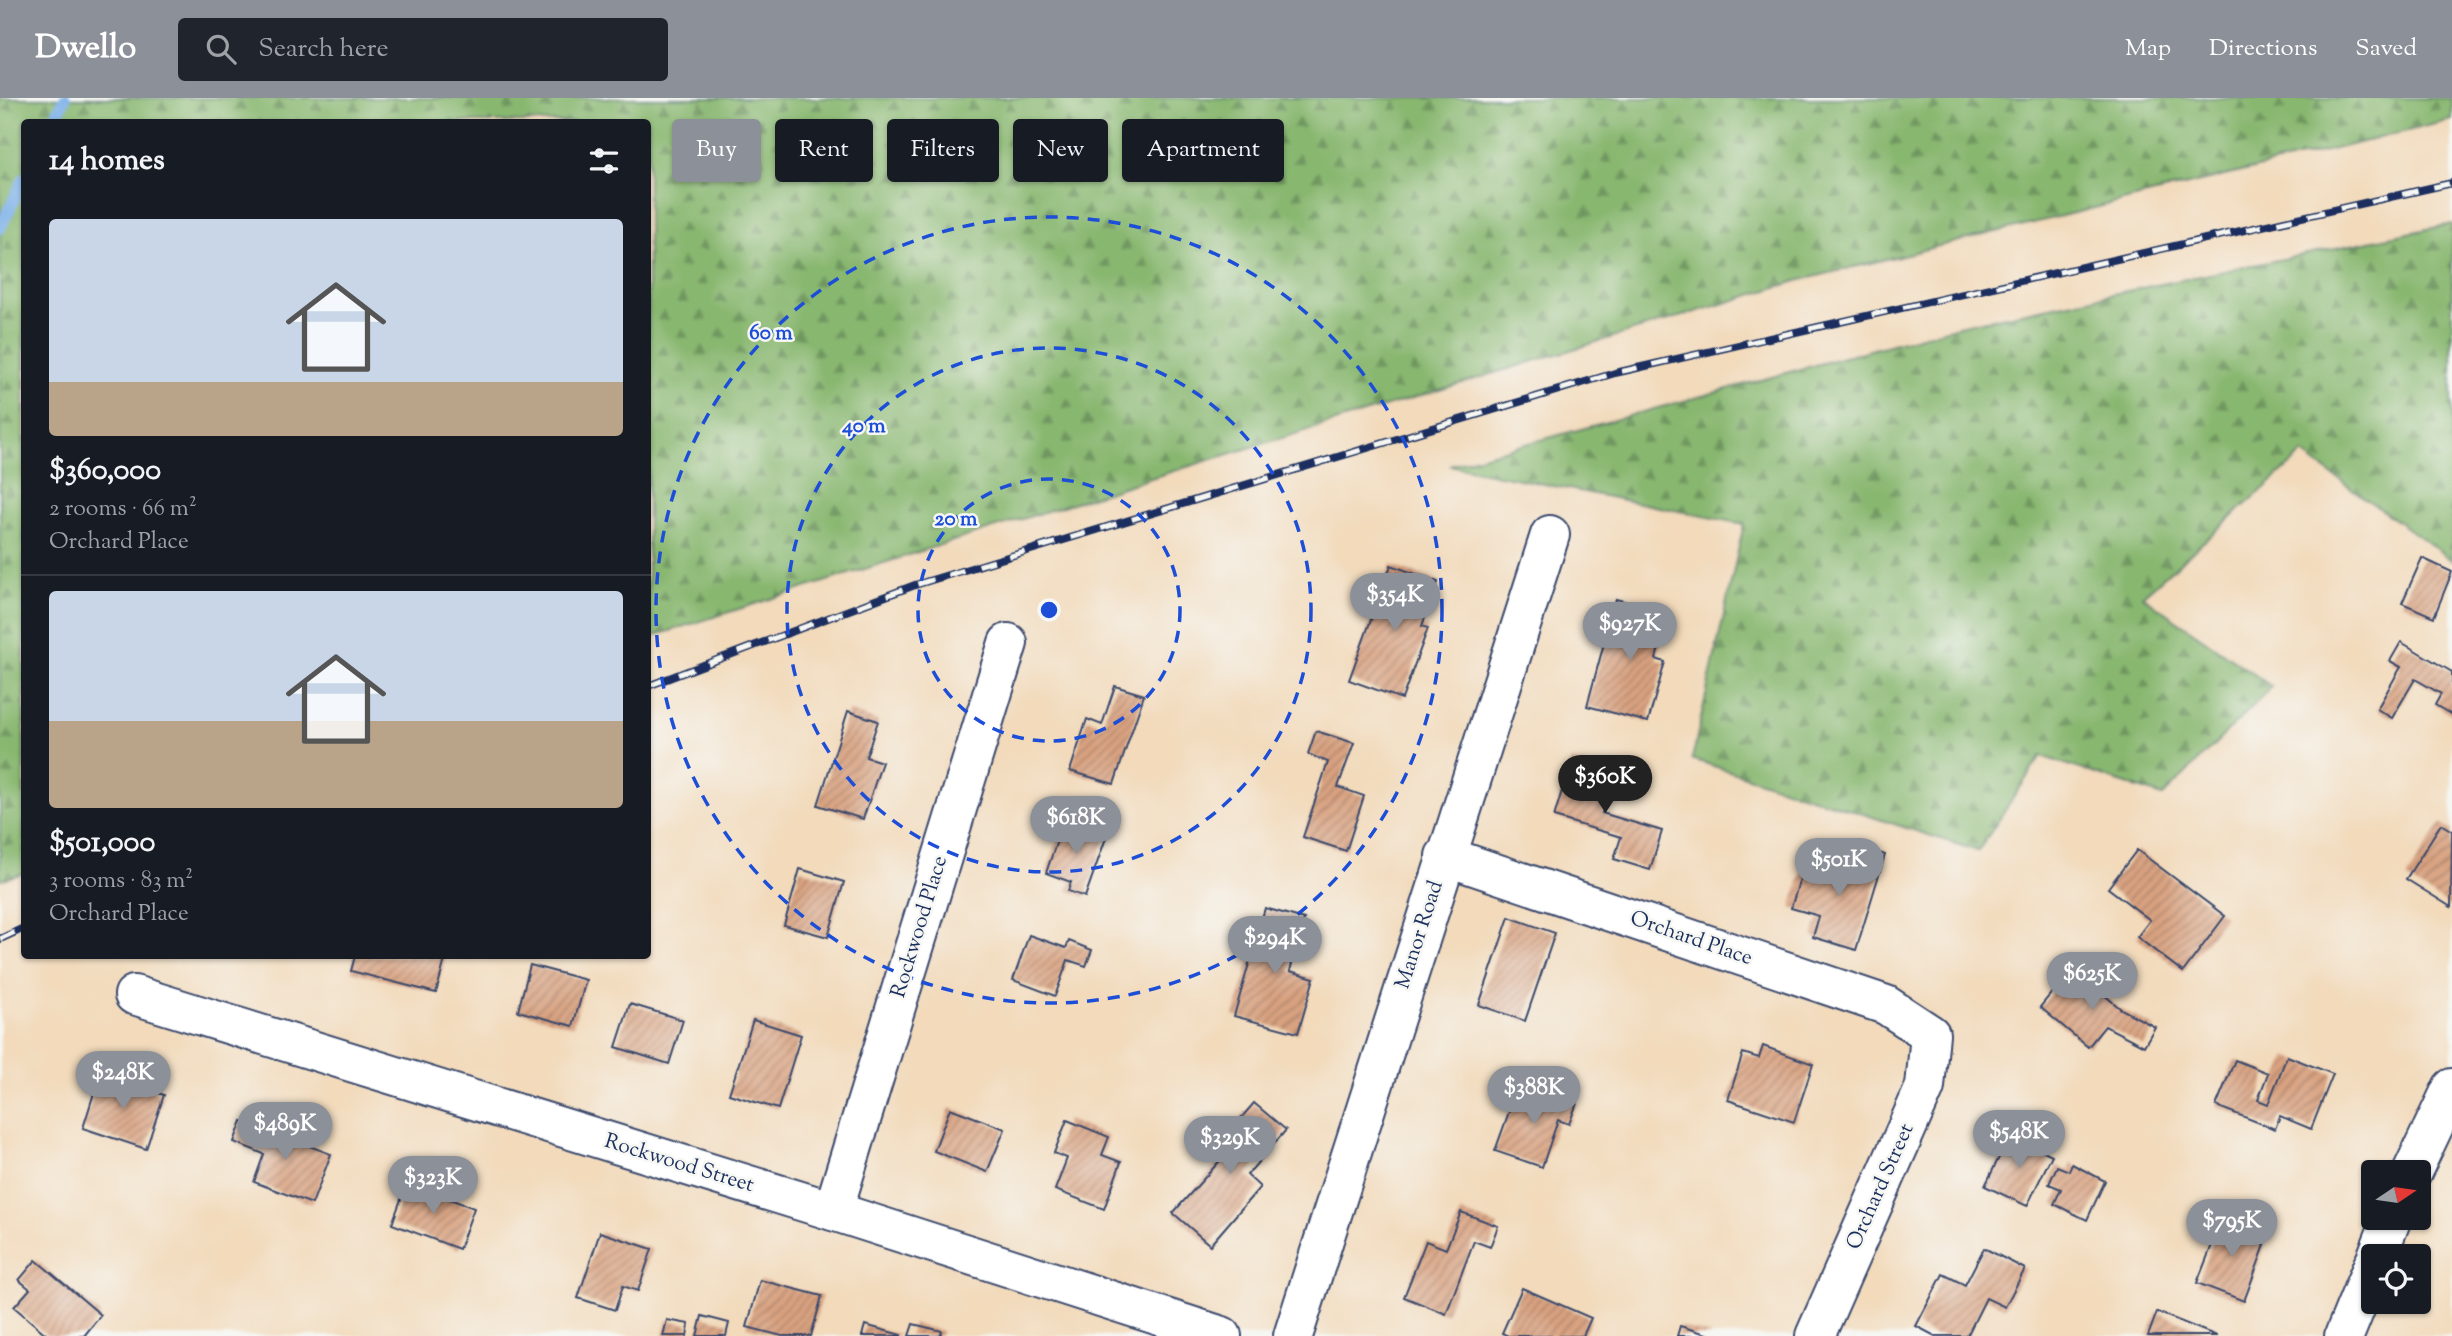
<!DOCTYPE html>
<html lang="en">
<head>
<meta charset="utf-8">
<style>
  body { margin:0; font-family:"Sorts Mill Goudy",serif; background:#20242c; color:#f1f3f6; height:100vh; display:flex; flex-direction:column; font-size:26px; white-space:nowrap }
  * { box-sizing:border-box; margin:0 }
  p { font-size:23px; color:#9ea1a6 }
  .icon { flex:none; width:38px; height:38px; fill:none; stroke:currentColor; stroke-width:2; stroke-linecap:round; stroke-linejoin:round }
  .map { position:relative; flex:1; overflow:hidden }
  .panel { position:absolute; left:21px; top:21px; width:630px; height:840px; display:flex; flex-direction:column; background:#171b24; border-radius:7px; box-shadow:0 2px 5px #0004 }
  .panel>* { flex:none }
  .top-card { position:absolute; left:672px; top:21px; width:665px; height:63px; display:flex; gap:14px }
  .needle { width:46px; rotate:77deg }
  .buttons { position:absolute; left:2361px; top:1062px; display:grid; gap:14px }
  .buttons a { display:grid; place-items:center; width:70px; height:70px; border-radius:7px; background:#171b24; box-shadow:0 2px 5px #0004; font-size:35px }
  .price { position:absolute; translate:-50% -60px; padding:0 16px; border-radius:24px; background:#8c9099; color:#fff; font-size:23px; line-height:46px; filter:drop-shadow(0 2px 4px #0008) }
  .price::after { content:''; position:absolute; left:50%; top:42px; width:21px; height:16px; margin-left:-10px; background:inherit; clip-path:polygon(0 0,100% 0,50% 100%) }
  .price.selected { background:#222; color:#fff }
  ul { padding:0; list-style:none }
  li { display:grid; align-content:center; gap:14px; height:371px; padding:0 28px }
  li+li { border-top:2px solid #363941 }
  li span { display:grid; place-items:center; height:217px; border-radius:7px; color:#555 }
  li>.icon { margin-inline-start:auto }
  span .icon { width:126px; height:126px; fill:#fffc; stroke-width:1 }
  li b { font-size:30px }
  h2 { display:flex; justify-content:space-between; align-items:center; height:84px; padding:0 28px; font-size:30px }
  .chip { padding:0 24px; border-radius:7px; background:#171b24; box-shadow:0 2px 5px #0004; font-size:24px; line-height:63px }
  .chip.selected { background:#8c9099; color:#fff }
  header { display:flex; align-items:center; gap:42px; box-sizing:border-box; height:98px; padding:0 35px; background:#8c9099; color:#fff }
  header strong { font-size:33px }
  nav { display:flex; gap:38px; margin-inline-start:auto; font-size:24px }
  .search { width:490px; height:63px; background:#20242c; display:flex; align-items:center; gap:18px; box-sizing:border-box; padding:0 24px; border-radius:7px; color:#9ea1a6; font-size:26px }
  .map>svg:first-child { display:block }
  .forest { fill:url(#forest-firs); stroke:#527367; stroke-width:2 }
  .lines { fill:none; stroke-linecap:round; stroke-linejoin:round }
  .stream { stroke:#7bb0e9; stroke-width:12 }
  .building { fill:url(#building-hatch) }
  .minor-casing { stroke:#3b496c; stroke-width:42 }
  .major-casing { stroke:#3b496c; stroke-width:42 }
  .minor { stroke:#fff; stroke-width:38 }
  .major { stroke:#fff; stroke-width:38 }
  .rail-casing { stroke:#1b2f5e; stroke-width:8 }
  .rail { stroke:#f6f6f2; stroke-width:5; stroke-dasharray:16; stroke-linecap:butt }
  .ring { fill:none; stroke:#1d4ed8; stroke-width:3.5; stroke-dasharray:12 9 }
  .labels { text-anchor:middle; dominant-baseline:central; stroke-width:5; stroke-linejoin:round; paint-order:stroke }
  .street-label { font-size:21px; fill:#1b2f5e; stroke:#f6f6f2 }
  .centre { fill:#1d4ed8; stroke:#f6f6f2; stroke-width:3.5 }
  .ring-label { font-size:21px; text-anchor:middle; font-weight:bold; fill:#1d4ed8; stroke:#f6f6f2; stroke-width:5; stroke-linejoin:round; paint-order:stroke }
</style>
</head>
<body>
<header>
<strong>Dwello</strong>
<div class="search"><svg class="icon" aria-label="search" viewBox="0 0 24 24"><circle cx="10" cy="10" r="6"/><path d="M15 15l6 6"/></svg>Search here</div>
<nav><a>Map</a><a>Directions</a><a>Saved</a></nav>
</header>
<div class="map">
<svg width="2452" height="1238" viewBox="0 0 2452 1238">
  <defs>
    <pattern id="forest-firs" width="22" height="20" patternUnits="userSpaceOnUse" patternTransform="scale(1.75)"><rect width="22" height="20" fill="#88b770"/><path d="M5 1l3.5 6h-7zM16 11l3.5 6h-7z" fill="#6e955f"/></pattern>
    <pattern id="building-hatch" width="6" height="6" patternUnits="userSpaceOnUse" patternTransform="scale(1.75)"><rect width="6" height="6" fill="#d9a280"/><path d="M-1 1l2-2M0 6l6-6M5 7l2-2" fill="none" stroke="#af846c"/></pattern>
  </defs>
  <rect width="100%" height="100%" fill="#f6f6f2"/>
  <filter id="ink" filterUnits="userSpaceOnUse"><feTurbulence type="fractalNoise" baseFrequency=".0143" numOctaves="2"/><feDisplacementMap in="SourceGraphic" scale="14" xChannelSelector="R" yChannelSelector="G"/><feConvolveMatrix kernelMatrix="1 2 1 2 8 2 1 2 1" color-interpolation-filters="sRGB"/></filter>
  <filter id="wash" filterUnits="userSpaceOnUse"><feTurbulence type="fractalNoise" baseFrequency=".00686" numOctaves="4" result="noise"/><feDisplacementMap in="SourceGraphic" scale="28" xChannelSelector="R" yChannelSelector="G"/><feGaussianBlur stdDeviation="1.57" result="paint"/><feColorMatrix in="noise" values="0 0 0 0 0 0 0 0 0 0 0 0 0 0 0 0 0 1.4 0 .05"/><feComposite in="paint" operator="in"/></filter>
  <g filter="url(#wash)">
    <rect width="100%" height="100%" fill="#f2dabb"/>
    <g class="forest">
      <path d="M0 0H2452V22L1797 183 1154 379 648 540V24H24V775L0 782Z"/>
      <path d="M2452 126V462L2303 356 2142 498 2272 589 2163 698 2041 658 1978 753 1692 661 1744 426 1449 367 1958 228Z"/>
    </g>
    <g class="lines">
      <g class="stream">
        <path d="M53 24 65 0"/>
        <path d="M0 130 24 81"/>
      </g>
    </g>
    <g id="blocks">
      <g class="building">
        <path d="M2422 460 2452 474 2434 519 2402 505Z"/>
        <path d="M1391 467 1438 484 1422 528 1428 530 1402 601 1349 582Z"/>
        <path d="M1616 501 1668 515 1656 561 1665 564 1648 624 1587 608Z"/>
        <path d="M2401 544 2452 574V617L2435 607 2441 596 2415 581 2392 620 2377 611 2401 569 2390 563Z"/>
        <path d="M1115 588 1144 597 1114 686 1070 673 1087 621 1102 627Z"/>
        <path d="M848 613 878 623 866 659 882 664 863 721 818 707Z"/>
        <path d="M1316 633 1354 645 1338 689 1364 698 1346 753 1303 739 1328 664 1308 656Z"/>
        <path d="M1571 663 1614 676 1602 715 1662 733 1650 772 1614 761 1621 739 1554 719Z"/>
        <path d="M1064 722 1107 737 1085 799 1068 793 1071 784 1046 775Z"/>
        <path d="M2441 726 2452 733 2451 809 2406 781Z"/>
        <path d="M1864 750 1885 757 1856 852 1813 839 1819 818 1791 810 1806 761 1855 777Z"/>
        <path d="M2137 752 2225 818 2183 874 2137 839 2150 822 2108 790Z"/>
        <path d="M800 771 844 784 828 839 784 827Z"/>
        <path d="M1265 810 1304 821 1290 873 1314 880 1298 935 1234 918Z"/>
        <path d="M1509 819 1555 835 1525 923 1479 907Z"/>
        <path d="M1029 837 1066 850 1069 843 1092 852 1086 868 1068 862 1055 898 1013 882Z"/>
        <path d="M355 858H446L436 895 351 873Z"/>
        <path d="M530 867 586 882 573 928 518 913Z"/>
        <path d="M2072 870 2121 911 2155 929 2144 948 2105 928 2088 949 2040 909Z"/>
        <path d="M630 906 683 922 669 966 616 949Z"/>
        <path d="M753 922 801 937 778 1011 729 996Z"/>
        <path d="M1763 948 1813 966 1794 1024 1728 1002 1743 955 1759 960Z"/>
        <path d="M2287 958 2333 976 2311 1031 2280 1018 2275 1031 2216 1008 2235 962 2268 975 2258 1002 2268 1006Z"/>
        <path d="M100 976 164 997 146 1051 83 1030Z"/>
        <path d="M1541 991 1577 1005 1569 1026 1558 1022 1542 1069 1495 1053 1515 997 1536 1005Z"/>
        <path d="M1254 1005 1286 1032 1247 1077 1260 1089 1210 1147 1173 1115 1225 1057 1216 1049Z"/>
        <path d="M950 1010 1005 1031 987 1074 934 1053Z"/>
        <path d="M1067 1022 1109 1039 1102 1057 1121 1064 1104 1111 1055 1092 1067 1060 1054 1055Z"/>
        <path d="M242 1023 331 1056 312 1106 254 1084 264 1056 234 1044Z"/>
        <path d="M2010 1037 2052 1057 2027 1108 1985 1088Z"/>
        <path d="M2072 1066 2105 1083 2087 1122 2054 1106 2061 1091 2049 1086 2057 1068 2069 1073Z"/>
        <path d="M407 1085 474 1110 459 1151 392 1126Z"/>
        <path d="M1461 1114 1498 1128 1490 1149 1474 1143 1446 1216 1404 1199 1426 1143 1446 1151Z"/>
        <path d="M2225 1114 2250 1124 2245 1139 2265 1147 2244 1203 2197 1185Z"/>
        <path d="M600 1134 652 1151 638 1193 623 1188 615 1212 578 1200Z"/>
        <path d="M1984 1150 2025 1171 2005 1209 1986 1200 1967 1238H1935L1916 1228 1943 1176 1965 1187Z"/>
        <path d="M36 1162 101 1217 84 1238H48L14 1209 30 1191 19 1182Z"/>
        <path d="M760 1182 822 1198 811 1238H782L747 1229Z"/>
        <path d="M1522 1190 1591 1220 1583 1238H1508L1502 1235Z"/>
        <path d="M2157 1214 2217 1238H2148Z"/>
        <path d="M702 1218 729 1225 726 1238H697Z"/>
        <path d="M667 1222 689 1226 687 1238H663Z"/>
        <path d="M913 1226 942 1233 940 1238H909Z"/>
        <path d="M865 1227 901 1237V1238H862Z"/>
        <path d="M1680 1228 1710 1237V1238H1677Z"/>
      </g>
    </g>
  </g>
  <g filter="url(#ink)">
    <use href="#blocks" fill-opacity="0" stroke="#3b496c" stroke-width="2"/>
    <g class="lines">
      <defs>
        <g id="minor">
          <path d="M1445 758 1886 907 1930 936 1925 989 1815 1238"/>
          <path d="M134 897 833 1113 1222 1238"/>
          <path d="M833 1113 1008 545"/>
          <path d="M1293 1238 1550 437"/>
        </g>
        <g id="major">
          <path d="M2412 1074 2452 990"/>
          <path d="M2377 1158 2392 1120"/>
          <path d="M2344 1238 2373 1167"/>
        </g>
      </defs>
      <use href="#minor" class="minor-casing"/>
      <use href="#major" class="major-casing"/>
      <use href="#minor" class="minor"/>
      <use href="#major" class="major"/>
      <defs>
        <g id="rail">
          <path d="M648 588 915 487 1615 275 2452 85"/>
          <path d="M0 841 24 830"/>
        </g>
      </defs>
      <use href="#rail" class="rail-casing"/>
      <use href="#rail" class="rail"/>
    </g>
  </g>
  <g class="ring">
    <circle cx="1049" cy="512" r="131"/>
    <circle cx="1049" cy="512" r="262"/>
    <circle cx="1049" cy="512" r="393"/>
  </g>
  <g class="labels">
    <g class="street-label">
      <text transform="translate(920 829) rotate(-73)">Rockwood Place</text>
      <text transform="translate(1420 837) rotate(-72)">Manor Road</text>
      <text transform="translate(1691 841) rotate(19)">Orchard Place</text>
      <text transform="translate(679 1066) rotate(17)">Rockwood Street</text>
      <text transform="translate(1881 1089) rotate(-66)">Orchard Street</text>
    </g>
  </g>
  <circle cx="1049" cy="512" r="10" class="centre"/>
  <g class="ring-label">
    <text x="771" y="241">60 m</text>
    <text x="864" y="334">40 m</text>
    <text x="956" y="427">20 m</text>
  </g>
</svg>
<div class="buttons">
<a><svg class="needle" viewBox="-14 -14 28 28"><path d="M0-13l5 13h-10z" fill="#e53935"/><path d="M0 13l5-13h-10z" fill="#9ea1a6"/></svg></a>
<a><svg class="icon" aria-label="locate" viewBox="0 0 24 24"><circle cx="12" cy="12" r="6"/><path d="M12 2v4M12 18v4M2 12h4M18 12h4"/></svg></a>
</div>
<b class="price" style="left:1395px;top:535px">$354K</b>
<b class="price" style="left:1630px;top:564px">$927K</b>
<b class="price selected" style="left:1605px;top:717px">$360K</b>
<b class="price" style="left:1076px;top:758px">$618K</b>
<b class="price" style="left:1839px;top:800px">$501K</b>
<b class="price" style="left:1275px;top:878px">$294K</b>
<b class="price" style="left:2092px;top:914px">$625K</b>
<b class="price" style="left:123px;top:1013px">$248K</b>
<b class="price" style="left:1534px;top:1028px">$388K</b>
<b class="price" style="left:285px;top:1064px">$489K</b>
<b class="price" style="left:2019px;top:1072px">$548K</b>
<b class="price" style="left:1230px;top:1078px">$329K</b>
<b class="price" style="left:433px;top:1118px">$323K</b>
<b class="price" style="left:2232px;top:1161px">$795K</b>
<div class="top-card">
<a class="chip selected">Buy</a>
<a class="chip">Rent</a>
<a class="chip">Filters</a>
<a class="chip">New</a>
<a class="chip">Apartment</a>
</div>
<section class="panel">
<h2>14 homes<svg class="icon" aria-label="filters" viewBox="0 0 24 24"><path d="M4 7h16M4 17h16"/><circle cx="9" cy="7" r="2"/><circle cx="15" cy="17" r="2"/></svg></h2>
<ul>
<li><span style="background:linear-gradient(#c9d6e8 75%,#b9a48a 0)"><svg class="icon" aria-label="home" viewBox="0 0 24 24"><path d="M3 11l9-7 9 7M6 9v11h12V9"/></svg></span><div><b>$360,000</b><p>2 rooms · 66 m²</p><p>Orchard Place</p></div></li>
<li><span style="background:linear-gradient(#c9d6e8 60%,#b9a48a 0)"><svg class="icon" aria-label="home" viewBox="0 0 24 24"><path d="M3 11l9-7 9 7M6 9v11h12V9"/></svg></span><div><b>$501,000</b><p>3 rooms · 83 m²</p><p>Orchard Place</p></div></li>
</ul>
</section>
</div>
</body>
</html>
